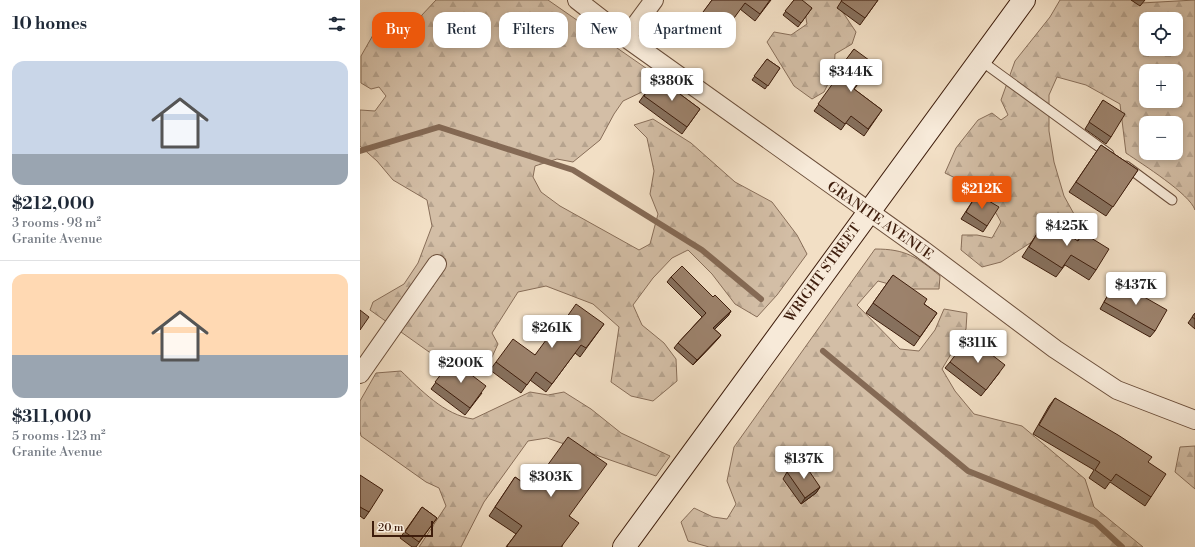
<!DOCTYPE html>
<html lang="en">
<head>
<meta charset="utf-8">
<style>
  body { margin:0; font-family:"Libre Bodoni",serif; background:#f6f6f7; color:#1f2937; height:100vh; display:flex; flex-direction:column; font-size:15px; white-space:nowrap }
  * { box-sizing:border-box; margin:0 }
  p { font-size:13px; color:#747a83 }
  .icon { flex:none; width:22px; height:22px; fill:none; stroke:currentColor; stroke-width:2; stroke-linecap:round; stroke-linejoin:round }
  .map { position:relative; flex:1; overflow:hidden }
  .side { display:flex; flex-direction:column; background:#fff; width:360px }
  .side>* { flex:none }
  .hud { position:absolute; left:12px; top:12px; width:380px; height:36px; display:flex; gap:8px }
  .controls { position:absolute; left:779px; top:12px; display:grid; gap:8px }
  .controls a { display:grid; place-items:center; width:44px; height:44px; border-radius:8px; background:#fff; box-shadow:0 2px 6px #0003; font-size:20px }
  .scale { position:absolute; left:12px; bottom:10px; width:61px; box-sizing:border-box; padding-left:4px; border:2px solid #3e1d0c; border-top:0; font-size:11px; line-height:14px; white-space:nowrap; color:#3e1d0c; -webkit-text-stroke:3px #f7ead9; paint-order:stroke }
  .price { position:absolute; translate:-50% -34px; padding:0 9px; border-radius:4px; background:#fff; color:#222; font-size:13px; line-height:26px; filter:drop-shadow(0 1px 2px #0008) }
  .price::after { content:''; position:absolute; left:50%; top:24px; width:12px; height:9px; margin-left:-6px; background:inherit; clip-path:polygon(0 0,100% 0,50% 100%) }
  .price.current { background:#ea580c; color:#fff }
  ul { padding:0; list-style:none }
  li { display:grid; align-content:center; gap:8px; height:212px; padding:0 12px }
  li+li { border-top:1px solid #e0e1e3 }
  li span { display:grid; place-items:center; height:124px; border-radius:12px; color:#555 }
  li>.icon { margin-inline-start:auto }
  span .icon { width:72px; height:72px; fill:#fffc; stroke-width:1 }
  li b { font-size:17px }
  h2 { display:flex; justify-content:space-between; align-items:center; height:48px; padding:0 12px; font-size:17px }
  .pill { padding:0 14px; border-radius:12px; background:#fff; box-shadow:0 2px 6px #0003; font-size:14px; line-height:36px }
  .pill.current { background:#ea580c; color:#fff }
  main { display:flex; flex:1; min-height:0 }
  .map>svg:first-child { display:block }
  .forest { fill:url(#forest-firs); stroke:#886e59; fill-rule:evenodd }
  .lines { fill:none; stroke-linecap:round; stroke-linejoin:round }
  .stream { stroke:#856a55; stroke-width:6 }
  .service-casing { stroke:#6b4e3a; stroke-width:11 }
  .minor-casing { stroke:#6b4e3a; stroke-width:20 }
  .secondary-casing { stroke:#3e1d0c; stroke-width:24 }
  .service { stroke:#f7ead9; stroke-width:9 }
  .minor { stroke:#f7ead9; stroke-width:18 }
  .secondary { stroke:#f7ead9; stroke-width:22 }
  .wall { fill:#86705d; stroke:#3e1d0c }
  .shaded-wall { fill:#6d5b4c; stroke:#3e1d0c }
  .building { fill:#9c826c; stroke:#3e1d0c }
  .labels { text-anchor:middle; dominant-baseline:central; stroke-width:3; stroke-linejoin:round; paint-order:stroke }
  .street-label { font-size:14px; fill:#3e1d0c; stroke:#f7ead9 }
</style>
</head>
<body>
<main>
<section class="side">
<h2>10 homes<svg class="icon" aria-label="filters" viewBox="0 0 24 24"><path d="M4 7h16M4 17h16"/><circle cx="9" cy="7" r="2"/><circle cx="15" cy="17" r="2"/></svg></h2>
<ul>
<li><span style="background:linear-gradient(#c9d6e8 75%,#9aa5b1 0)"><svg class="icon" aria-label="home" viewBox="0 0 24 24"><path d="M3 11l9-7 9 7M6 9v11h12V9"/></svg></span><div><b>$212,000</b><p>3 rooms · 98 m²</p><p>Granite Avenue</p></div></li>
<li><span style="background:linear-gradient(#ffd9b3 65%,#9aa5b1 0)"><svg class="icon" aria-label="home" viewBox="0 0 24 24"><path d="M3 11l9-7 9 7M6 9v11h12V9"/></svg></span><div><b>$311,000</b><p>5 rooms · 123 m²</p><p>Granite Avenue</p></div></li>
</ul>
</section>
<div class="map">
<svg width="835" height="547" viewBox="0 0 835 547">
  <defs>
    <pattern id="forest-firs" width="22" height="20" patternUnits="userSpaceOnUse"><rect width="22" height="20" fill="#d3bea6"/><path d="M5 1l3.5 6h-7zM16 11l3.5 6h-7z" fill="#b6a38e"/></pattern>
  </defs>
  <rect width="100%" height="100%" fill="#f2dfc5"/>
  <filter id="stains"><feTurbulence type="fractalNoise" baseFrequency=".005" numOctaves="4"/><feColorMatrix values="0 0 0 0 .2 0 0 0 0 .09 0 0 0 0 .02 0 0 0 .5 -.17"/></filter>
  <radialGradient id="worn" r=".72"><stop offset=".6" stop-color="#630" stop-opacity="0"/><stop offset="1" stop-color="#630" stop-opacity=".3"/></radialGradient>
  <g class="forest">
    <path d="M76 0H188L293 73V80L284 91 263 101 254 114 240 140 213 162 197 159 175 166 173 177 181 192 200 206 279 250 290 244 298 214 290 194 294 171 287 138 274 125 293 119 331 143 375 182 412 202 437 235 447 254 417 295 397 317 375 304 352 274 328 250 312 258 293 278 273 305 282 325 304 343 316 359 317 381 293 401 271 396 251 382 259 327 233 304 186 286 158 292 132 333 138 344 126 370 120 373 79 359 10 310 13 302 44 284 58 263 72 226 67 200 33 180 17 161 0 146V110L15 111 26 96 19 87 11 89 1 83V56L17 28 61 16Z"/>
    <path d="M439 0H482V11L496 32 492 44 475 54 474 72 464 92 452 99 434 86 407 42 414 32 431 35 447 24 444 7Z"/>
    <path d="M700 0H774L781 3 835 0V210C830 194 782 164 766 153L760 104 726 85 697 77 689 95V131L694 162 704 196 719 223 709 233 684 234 641 262 622 267 601 250 602 235H617L632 238 641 222 624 192 585 173 596 148 618 120 632 113 641 120 648 115 641 100 655 61 690 17ZM786 19H816V49H786ZM786 71H816V101H786ZM786 123H816V153H786Z"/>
    <path d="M515 249C546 249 557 257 580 276L579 289H547L518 281 497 305 540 349 559 351 575 330 584 309 607 313 606 329 582 369 595 391 614 414 662 426 725 479 734 507 783 547H349L328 541 321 522 334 508 353 517 367 519 376 504 367 481 374 447Z"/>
    <path d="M41 371C61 390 84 415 113 419L170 392 188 395 204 392 231 409 261 433 310 456 296 476 187 438 168 441 124 502 101 547H59L86 506 79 488 66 482 1 436 0 431V401L16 373Z"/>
    <path d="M835 446V489L815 472 820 447Z"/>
  </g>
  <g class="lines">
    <g class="stream">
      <path d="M0 151 79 127 213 170 342 250 401 299"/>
      <path d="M463 351 608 471 735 522 762 547"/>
    </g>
    <defs>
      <g id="service">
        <path d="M620 60 749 154"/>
        <path d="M766 166 812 200"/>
      </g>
      <g id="minor">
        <path d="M217 0 266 38 563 250 695 349 757 390 835 420"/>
        <path d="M266 38 294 0"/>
        <path d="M0 374 77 264"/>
      </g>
      <path id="secondary" d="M264 547 664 0"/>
    </defs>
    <use href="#service" class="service-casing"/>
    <use href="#minor" class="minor-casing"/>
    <use href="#secondary" class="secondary-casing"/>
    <use href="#service" class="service"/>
    <use href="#minor" class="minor"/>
    <use href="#secondary" class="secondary"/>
  </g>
  <g class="wall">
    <path d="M352 0H411L395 21 380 9 353 47 330 31Z"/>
    <path d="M434 0 452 8 438 27 423 15Z"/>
    <path d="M482 0H518L500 25 477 8Z"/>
    <path d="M771 0H785L780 6Z"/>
    <path d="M494 49 509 70 494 89 522 110 504 136 486 123 481 130 454 111 477 79 474 77Z"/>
    <path d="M407 59 420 68 405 89 392 80Z"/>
    <path d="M297 77 340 109 322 134 279 102Z"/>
    <path d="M743 100 751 137 746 144 725 129Z"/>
    <path d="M741 145 778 170 746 216 709 192Z"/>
    <path d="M617 194 627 226 623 232 601 219Z"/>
    <path d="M685 221 717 241 723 233 736 270 729 280 705 265 696 277 662 257Z"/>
    <path d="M533 275 564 304 577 313 554 346 506 313Z"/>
    <path d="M311 277 353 297 371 311 368 316 354 329 361 335 357 340 333 365 314 348 318 343 342 317 307 282Z"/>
    <path d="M756 281 795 331 790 337 740 309Z"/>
    <path d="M835 313V329L828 323Z"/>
    <path d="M244 324 220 357 215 353 186 392 170 380 161 393 130 370 136 362 175 355 192 338Z"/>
    <path d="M92 360 122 393 105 415 71 389Z"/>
    <path d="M590 362 640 372 621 396 585 368Z"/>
    <path d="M695 398 788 462 791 497 785 506 750 482 745 489 729 478 734 470 673 434 689 406Z"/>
    <path d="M427 472 460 487 456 493 441 504 423 479Z"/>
    <path d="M0 475 9 512 4 519 0 516Z"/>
    <path d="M155 477 210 516 202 547H146L156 534 129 516Z"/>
    <path d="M62 507 77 518 56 547H52L40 538Z"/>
  </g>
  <g class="shaded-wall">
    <path d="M371 311 368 316 350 334 353 328Z"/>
    <path d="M361 335 357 340 333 365 337 360Z"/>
    <path d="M460 487 456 493 441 504 445 498Z"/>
  </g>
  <g class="building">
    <path d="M352 0H410L400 14 385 3 358 40 334 24Z"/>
    <path d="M434 0H442L452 8 441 23 425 11Z"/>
    <path d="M482 0H518L505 18 481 1Z"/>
    <path d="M494 49 513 63 494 89 522 110 508 129 491 116 485 124 458 104 481 72 478 70Z"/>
    <path d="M407 59 420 68 408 86 394 76Z"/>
    <path d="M297 77 340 109 327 127 284 96Z"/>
    <path d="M743 100 765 114 751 137 729 122Z"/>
    <path d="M741 145 778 170 753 207 716 182Z"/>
    <path d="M617 194 639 207 627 226 606 212Z"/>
    <path d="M685 221 718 241 723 233 749 249 736 270 711 255 702 268 669 247Z"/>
    <path d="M322 266 353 297 355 295 371 311 353 328 361 335 337 360 318 343 346 313 311 277Z"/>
    <path d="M533 275 567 299 564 304 577 313 560 337 513 303Z"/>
    <path d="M756 281 807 310 795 331 744 302Z"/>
    <path d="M216 304 244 324 226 348 221 345 192 384 176 372 167 385 136 362 153 339 175 355 189 336 192 338Z"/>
    <path d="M0 310 9 317 0 330Z"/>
    <path d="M835 313V319L832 317Z"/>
    <path d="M609 337 645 365 626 390 590 362Z"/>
    <path d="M92 360 126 386 110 408 75 382Z"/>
    <path d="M695 398 758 435 792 457 788 462 806 474 791 497 756 474 751 481 735 470 740 462 679 425Z"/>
    <path d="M208 437 247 464 209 516 219 523 201 547H148L147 546 162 526 135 507 155 477 171 488Z"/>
    <path d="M443 462 460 487 445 498 427 472Z"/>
    <path d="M0 475 23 490 9 512 0 507Z"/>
    <path d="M62 507 77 518 59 542 45 532Z"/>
  </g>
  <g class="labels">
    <g class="street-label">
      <text transform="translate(520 221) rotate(35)">GRANITE AVENUE</text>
      <text transform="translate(463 273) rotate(-54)">WRIGHT STREET</text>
    </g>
  </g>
  <rect width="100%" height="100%" filter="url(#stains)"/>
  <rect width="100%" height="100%" fill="url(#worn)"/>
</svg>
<div class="controls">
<a><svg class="icon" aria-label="locate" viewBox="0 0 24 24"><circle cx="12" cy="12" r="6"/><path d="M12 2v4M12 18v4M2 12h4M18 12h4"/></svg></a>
<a>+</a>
<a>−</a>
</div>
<div class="scale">20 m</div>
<b class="price" style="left:491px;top:93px">$344K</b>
<b class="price" style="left:312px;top:102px">$380K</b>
<b class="price current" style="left:622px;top:210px">$212K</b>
<b class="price" style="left:707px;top:247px">$425K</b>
<b class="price" style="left:776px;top:306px">$437K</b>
<b class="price" style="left:192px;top:349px">$261K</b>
<b class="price" style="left:618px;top:364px">$311K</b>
<b class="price" style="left:101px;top:384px">$200K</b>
<b class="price" style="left:444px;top:480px">$137K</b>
<b class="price" style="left:191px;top:498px">$303K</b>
<div class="hud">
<a class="pill current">Buy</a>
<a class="pill">Rent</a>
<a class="pill">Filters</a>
<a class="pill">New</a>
<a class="pill">Apartment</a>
</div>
</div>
</main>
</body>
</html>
